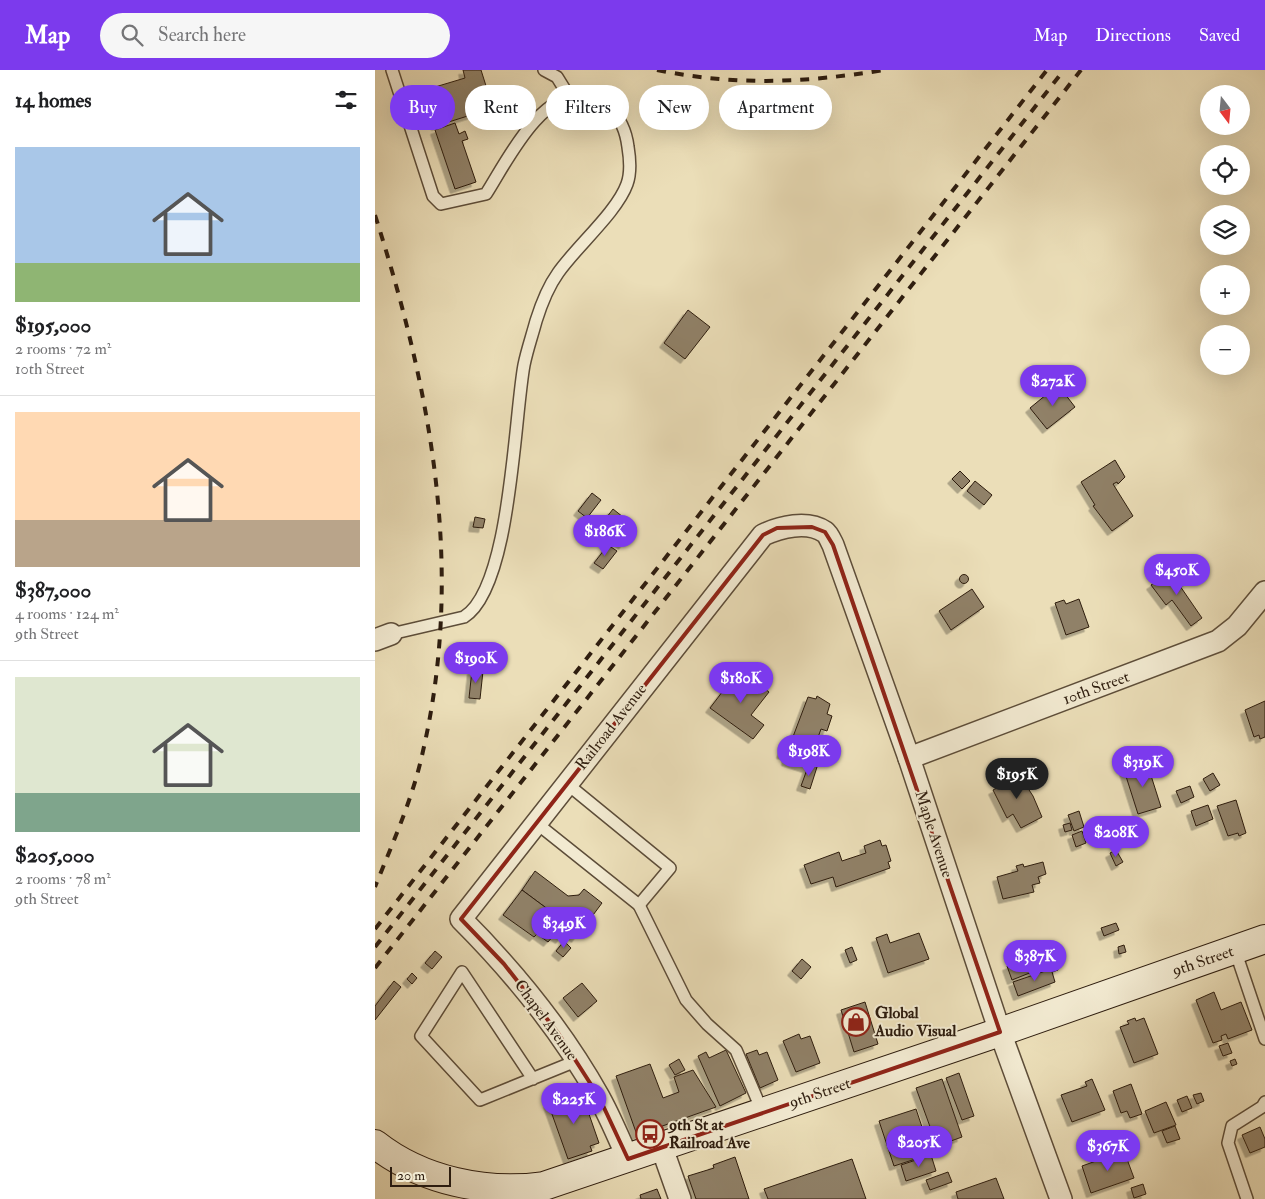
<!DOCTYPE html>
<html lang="en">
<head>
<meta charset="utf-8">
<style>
  body { margin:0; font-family:"IM FELL Double Pica",serif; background:#f6f6f6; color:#202124; height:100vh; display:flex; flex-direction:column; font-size:19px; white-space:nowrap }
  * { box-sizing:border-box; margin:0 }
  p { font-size:16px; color:#757577 }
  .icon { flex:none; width:28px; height:28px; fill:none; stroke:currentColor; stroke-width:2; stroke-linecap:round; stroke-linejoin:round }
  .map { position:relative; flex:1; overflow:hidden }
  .details { display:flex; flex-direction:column; background:#fff; width:375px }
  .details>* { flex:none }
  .top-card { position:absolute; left:15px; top:15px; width:475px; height:45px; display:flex; gap:10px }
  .needle { width:32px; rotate:164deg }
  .tools { position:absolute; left:825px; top:15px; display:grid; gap:10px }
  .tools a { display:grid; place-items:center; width:50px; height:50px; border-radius:50%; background:#fff; box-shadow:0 5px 20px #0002; font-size:25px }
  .scale { position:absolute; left:15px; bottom:12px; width:61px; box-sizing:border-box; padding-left:5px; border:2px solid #2e1d0f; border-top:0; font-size:14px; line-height:18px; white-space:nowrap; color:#2e1d0f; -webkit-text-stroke:4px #f2ead1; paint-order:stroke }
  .price { position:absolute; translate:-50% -42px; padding:0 11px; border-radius:18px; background:#7c3aed; color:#fff; font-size:16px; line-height:32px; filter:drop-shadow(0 1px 2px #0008) }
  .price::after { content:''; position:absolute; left:50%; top:30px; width:15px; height:11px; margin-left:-8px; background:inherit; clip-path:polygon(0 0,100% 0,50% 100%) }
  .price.on { background:#222; color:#fff }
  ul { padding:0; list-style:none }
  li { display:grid; align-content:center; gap:10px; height:265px; padding:0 15px }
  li+li { border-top:1px solid #e0e0e0 }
  li span { display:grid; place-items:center; height:155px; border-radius:0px; color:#555 }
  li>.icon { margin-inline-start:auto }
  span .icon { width:90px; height:90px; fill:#fffc; stroke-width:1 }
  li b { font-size:21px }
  h2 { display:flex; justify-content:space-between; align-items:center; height:60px; padding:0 15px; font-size:21px }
  .chip { padding:0 18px; border-radius:22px; background:#fff; box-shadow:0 5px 20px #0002; font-size:18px; line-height:45px }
  .chip.on { background:#7c3aed; color:#fff }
  header { display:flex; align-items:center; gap:30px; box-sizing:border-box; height:70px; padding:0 25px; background:#7c3aed; color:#fff }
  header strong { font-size:24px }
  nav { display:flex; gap:28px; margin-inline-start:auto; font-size:18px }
  .search { width:350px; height:45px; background:#f6f6f6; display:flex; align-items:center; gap:12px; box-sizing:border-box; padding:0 18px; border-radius:28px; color:#757577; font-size:19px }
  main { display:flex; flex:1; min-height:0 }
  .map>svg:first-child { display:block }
  .building { fill:#908167; stroke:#2e1d0f; filter:url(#shadow) }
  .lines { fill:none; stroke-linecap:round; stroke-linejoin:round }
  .service-casing { stroke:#5d4d39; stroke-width:14 }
  .minor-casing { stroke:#5d4d39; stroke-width:24 }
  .secondary-casing { stroke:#2e1d0f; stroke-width:30 }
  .service { stroke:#f2ead1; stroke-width:11 }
  .minor { stroke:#f2ead1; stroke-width:21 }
  .secondary { stroke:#f2ead1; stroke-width:28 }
  .rail { stroke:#2e1d0f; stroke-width:4; stroke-dasharray:9 9; stroke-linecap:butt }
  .marked { fill:none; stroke:#8f2418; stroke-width:4; stroke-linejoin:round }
  .labels { text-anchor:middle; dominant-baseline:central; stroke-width:4; stroke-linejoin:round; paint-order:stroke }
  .street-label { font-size:16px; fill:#2e1d0f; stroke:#f2ead1 }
  .poi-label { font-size:16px; font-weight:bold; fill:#2e1d0f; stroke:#f2ead1; text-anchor:start }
</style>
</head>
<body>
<header>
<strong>Map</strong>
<div class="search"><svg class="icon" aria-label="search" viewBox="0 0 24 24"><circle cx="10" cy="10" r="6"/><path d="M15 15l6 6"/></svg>Search here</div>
<nav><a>Map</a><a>Directions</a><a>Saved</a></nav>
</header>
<main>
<section class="details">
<h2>14 homes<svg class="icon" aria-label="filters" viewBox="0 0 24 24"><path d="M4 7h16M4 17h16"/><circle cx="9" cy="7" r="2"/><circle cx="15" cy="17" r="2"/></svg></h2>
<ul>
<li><span style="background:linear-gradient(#a9c7e8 75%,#8fb573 0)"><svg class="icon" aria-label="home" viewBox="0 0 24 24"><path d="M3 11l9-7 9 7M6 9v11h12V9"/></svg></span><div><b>$195,000</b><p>2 rooms · 72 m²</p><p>10th Street</p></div></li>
<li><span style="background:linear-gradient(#ffd9b3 70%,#b9a48a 0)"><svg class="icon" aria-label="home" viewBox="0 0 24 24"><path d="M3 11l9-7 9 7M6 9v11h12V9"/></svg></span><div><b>$387,000</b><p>4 rooms · 124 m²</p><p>9th Street</p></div></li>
<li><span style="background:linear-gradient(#dfe7d0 75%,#7fa58c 0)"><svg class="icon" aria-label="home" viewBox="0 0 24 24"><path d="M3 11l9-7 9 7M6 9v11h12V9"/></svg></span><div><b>$205,000</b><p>2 rooms · 78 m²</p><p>9th Street</p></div></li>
</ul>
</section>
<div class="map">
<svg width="890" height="1129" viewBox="0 0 890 1129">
  <defs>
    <filter id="shadow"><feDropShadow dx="-4.5" dy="4.5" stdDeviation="0" flood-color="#0004"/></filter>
  </defs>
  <rect width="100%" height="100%" fill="#ebdeb8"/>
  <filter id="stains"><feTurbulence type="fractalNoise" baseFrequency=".004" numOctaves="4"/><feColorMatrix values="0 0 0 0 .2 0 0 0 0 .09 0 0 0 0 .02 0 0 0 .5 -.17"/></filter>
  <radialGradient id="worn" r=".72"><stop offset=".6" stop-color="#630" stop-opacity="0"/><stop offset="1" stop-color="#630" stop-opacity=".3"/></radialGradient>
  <g class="building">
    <path d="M88 0H106L118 38 61 56 50 20 90 8Z"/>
    <path d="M80 53 84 64 90 61 93 69 87 71 101 112 80 119 60 60Z"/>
    <path d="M313 240 335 257 310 289 289 273Z"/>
    <path d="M683 315 700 337 672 359 655 338Z"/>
    <path d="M740 390 750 407 743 414 742 412 738 414 758 446 737 461 718 436 720 435 706 412Z"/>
    <path d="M585 401 595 411 587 419 577 409Z"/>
    <path d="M600 411 617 425 609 435 592 421Z"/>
    <path d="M217 423 226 430 212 448 203 441Z"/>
    <path d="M238 439 248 447 235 464 225 456Z"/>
    <path d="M100 447 110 449 108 458 98 457Z"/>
    <path d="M251 450 261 457 248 475 238 467Z"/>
    <path d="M233 475 242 481 228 499 219 493Z"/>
    <path d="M795 502 800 508 807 503 813 511 805 516 827 548 816 556 797 530 791 535 776 515Z"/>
    <circle cx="589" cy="509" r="4.5"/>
    <path d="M597 519 609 537 576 560 564 541Z"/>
    <path d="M704 529 714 557 691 565 680 533 689 530 691 534Z"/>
    <path d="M97 600 108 601 105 629 94 628Z"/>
    <path d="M364 600 394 622 376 645 389 655 378 669 335 638Z"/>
    <path d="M442 626 455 634 452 644 457 646 452 661 446 659 432 698 411 691 412 685 406 684 411 670 416 672 433 627 441 629Z"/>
    <path d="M890 631V667L885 669 884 665 879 667 870 640Z"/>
    <path d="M772 693 786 737 763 744 749 700Z"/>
    <path d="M434 694 442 697 435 719 426 716Z"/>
    <path d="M641 700 658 726 667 747 646 758 638 744 632 748 618 720 626 716 623 710Z"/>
    <path d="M838 703 845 715 835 721 828 709Z"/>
    <path d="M815 716 819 727 806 733 801 721Z"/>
    <path d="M861 730 871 763 864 766 863 763 853 766 842 736Z"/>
    <path d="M833 735 838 749 821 756 816 741Z"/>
    <path d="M704 741 709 757 699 761 693 745Z"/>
    <path d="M695 753 697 760 690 762 688 755Z"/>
    <path d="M707 761 711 773 701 777 697 765Z"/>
    <path d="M505 770 507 776 511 775 516 791 513 792 515 798 461 817 458 807 436 814 429 795 464 782 467 791 491 783 489 776Z"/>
    <path d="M741 780 748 792 741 796 735 783Z"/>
    <path d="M668 792 671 804 663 807 665 813 657 815 659 822 628 829 622 807 643 801 641 796 648 794 649 797Z"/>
    <path d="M160 801 193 826 204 825 209 819 227 833 201 868 174 848 178 843 147 820Z"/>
    <path d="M147 820 178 843 174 848 192 861 185 869 179 865 173 872 162 864 159 867 128 845Z"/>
    <path d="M741 853 744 860 729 866 726 858Z"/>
    <path d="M544 863 554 889 513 903 501 868 512 864 515 873Z"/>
    <path d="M189 871 196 878 188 887 181 881Z"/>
    <path d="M749 875 751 882 744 884 743 877Z"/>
    <path d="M477 877 482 890 475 893 470 880Z"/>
    <path d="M60 881 67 887 57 899 50 893Z"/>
    <path d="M673 881 677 894 637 910 632 896Z"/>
    <path d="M427 889 436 897 426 909 417 901Z"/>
    <path d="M682 897 683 900 677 902 680 912 643 926 638 912Z"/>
    <path d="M37 903 42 908 37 914 32 909Z"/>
    <path d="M19 911 26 917 0 950V936Z"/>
    <path d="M207 913 222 931 203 947 188 928Z"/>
    <path d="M839 922 846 940 866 932 877 960 853 969 851 964 846 966 847 970 838 973 821 930Z"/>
    <path d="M490 932 503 974 479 982 466 940Z"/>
    <path d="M760 948 761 951 769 948 783 984 759 993 745 957 754 954 752 951Z"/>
    <path d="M424 964 426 969 435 966 445 993 421 1002 408 971Z"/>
    <path d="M853 973 857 983 848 986 844 976Z"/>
    <path d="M351 980 371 1023 345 1036 323 986 331 982 334 988Z"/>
    <path d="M382 980 384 985 392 982 403 1010 385 1018 371 984Z"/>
    <path d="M304 989 310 1000 300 1005 294 995Z"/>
    <path d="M860 989 862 994 857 996 855 991Z"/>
    <path d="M275 994 288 1028 304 1022 299 1007 318 1000 341 1037 262 1065 241 1006Z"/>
    <path d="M584 1003 599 1046 587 1050 571 1008Z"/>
    <path d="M567 1009 587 1067 562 1076 541 1018Z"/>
    <path d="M717 1009 730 1040 697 1052 686 1025 712 1016 710 1012Z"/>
    <path d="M756 1014 767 1044 755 1048 752 1041 746 1043 738 1021Z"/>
    <path d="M206 1021 224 1073 215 1076 217 1081 193 1089 173 1033Z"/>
    <path d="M826 1023 829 1031 822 1034 818 1025Z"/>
    <path d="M812 1026 817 1038 807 1042 802 1030Z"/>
    <path d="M791 1032 801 1055 779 1063 770 1041Z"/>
    <path d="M541 1039 556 1084 519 1096 504 1051Z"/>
    <path d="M800 1056 805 1069 792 1073 787 1061Z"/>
    <path d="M885 1057 890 1069V1077L875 1083 867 1065Z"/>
    <path d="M749 1081 759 1108 716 1123 707 1096Z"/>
    <path d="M556 1085 561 1101 531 1111 526 1095Z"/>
    <path d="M360 1087 374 1129H321L313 1106 339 1098 338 1095Z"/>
    <path d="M477 1089 491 1129H393L389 1119Z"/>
    <path d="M573 1102 577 1112 555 1120 551 1110Z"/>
    <path d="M621 1108 629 1129H583L581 1122Z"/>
    <path d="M768 1114 771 1124 759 1128 756 1118Z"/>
    <path d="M282 1119 286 1129H266L265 1125Z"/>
  </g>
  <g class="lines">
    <defs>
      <g id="service">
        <path d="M169 0 182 7 195 28"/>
        <path d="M16 564 89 547C136 518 139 349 149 295 152 280 157 266 161 251 166 235 173 217 183 203 201 177 242 142 252 114 256 103 255 89 253 77 251 61 246 49 234 37 228 30 221 28 211 26 166 19 131 93 111 124L66 134 58 126 17 0"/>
        <path d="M160 752 264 835 295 798 191 713"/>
        <path d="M264 835 311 930 332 954 361 980 388 1043"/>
        <path d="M860 880 890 969"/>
        <path d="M158 1009 87 902 46 966 105 1030 201 991"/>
        <path d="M872 1129 853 1073 857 1056 887 1037 890 1032"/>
      </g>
      <g id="minor">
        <path d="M0 570 16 564"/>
        <path d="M534 688 843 571 862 556 890 522"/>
        <path d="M287 1078 305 1129"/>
        <path d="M253 1089C244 1068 235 1047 224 1027 187 961 139 902 86 849L388 465C405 457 432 450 450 462 453 464 456 471 458 475L534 688 625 962 686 1129"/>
      </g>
      <path id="secondary" d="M0 1074C47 1111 111 1124 169 1116L625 962 890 869"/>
    </defs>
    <use href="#service" class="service-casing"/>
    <use href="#minor" class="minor-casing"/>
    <use href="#secondary" class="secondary-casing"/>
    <use href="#service" class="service"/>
    <use href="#minor" class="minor"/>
    <use href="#secondary" class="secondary"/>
    <g class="rail">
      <path d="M282 0C362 16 428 13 509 0"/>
      <path d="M0 145C56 321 90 498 48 681 38 728 18 772 0 817"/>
      <path d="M0 859 672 0"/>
      <path d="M0 877 689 0"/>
      <path d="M0 898 706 0"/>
    </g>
  </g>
  <path class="marked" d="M437 457 450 462 458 475 625 962 253 1089 224 1027 183 963 129 894 86 849 388 465 402 458Z"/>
  <defs>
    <symbol id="shop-ring" viewBox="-11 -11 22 22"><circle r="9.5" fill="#f2ead1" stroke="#8f2418" stroke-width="1.5"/><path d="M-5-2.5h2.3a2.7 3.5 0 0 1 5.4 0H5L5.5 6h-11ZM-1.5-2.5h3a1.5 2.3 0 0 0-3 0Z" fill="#8f2418"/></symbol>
    <symbol id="bus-ring" viewBox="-11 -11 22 22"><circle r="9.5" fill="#f2ead1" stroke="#8f2418" stroke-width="1.5"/><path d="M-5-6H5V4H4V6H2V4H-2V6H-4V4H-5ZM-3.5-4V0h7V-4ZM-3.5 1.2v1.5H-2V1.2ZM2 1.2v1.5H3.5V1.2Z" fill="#8f2418"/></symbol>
  </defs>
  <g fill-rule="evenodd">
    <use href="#shop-ring" x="465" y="936" width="32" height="32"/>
    <use href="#bus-ring" x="259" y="1048" width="32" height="32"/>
  </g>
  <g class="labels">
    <g class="street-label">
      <text transform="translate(721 618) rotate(-20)">10th Street</text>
      <text transform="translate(236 657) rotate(-52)">Railroad Avenue</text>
      <text transform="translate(559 764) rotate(72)">Maple Avenue</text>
      <text transform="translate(828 891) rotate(-19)">9th Street</text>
      <text transform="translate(171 950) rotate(54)">Chapel Avenue</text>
      <text transform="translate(445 1023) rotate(-19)">9th Street</text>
    </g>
    <g class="poi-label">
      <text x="500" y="943">Global<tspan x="500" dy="18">Audio Visual</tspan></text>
      <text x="294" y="1055">9th St at<tspan x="294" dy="18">Railroad Ave</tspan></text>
    </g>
  </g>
  <rect width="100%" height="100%" filter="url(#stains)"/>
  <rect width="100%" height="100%" fill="url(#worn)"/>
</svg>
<div class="tools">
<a><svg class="needle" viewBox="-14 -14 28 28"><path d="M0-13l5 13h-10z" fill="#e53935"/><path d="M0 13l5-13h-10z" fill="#757577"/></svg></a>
<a><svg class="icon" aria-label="locate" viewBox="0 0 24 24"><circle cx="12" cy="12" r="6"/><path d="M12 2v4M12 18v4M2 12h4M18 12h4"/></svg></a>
<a><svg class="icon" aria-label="layers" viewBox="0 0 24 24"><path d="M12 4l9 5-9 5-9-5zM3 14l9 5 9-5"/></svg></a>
<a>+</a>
<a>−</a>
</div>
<div class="scale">20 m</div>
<b class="price" style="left:678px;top:337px">$272K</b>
<b class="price" style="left:230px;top:487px">$186K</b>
<b class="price" style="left:802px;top:526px">$450K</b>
<b class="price" style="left:101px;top:614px">$190K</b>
<b class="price" style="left:366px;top:634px">$180K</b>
<b class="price" style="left:434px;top:707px">$198K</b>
<b class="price" style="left:768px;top:718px">$319K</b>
<b class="price on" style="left:642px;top:730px">$195K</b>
<b class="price" style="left:741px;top:788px">$208K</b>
<b class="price" style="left:189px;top:879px">$349K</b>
<b class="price" style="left:660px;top:912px">$387K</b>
<b class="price" style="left:199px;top:1055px">$225K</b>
<b class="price" style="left:544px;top:1098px">$205K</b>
<b class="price" style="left:733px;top:1102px">$367K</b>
<div class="top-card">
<a class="chip on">Buy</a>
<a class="chip">Rent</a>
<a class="chip">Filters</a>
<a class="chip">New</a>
<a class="chip">Apartment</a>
</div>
</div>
</main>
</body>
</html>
